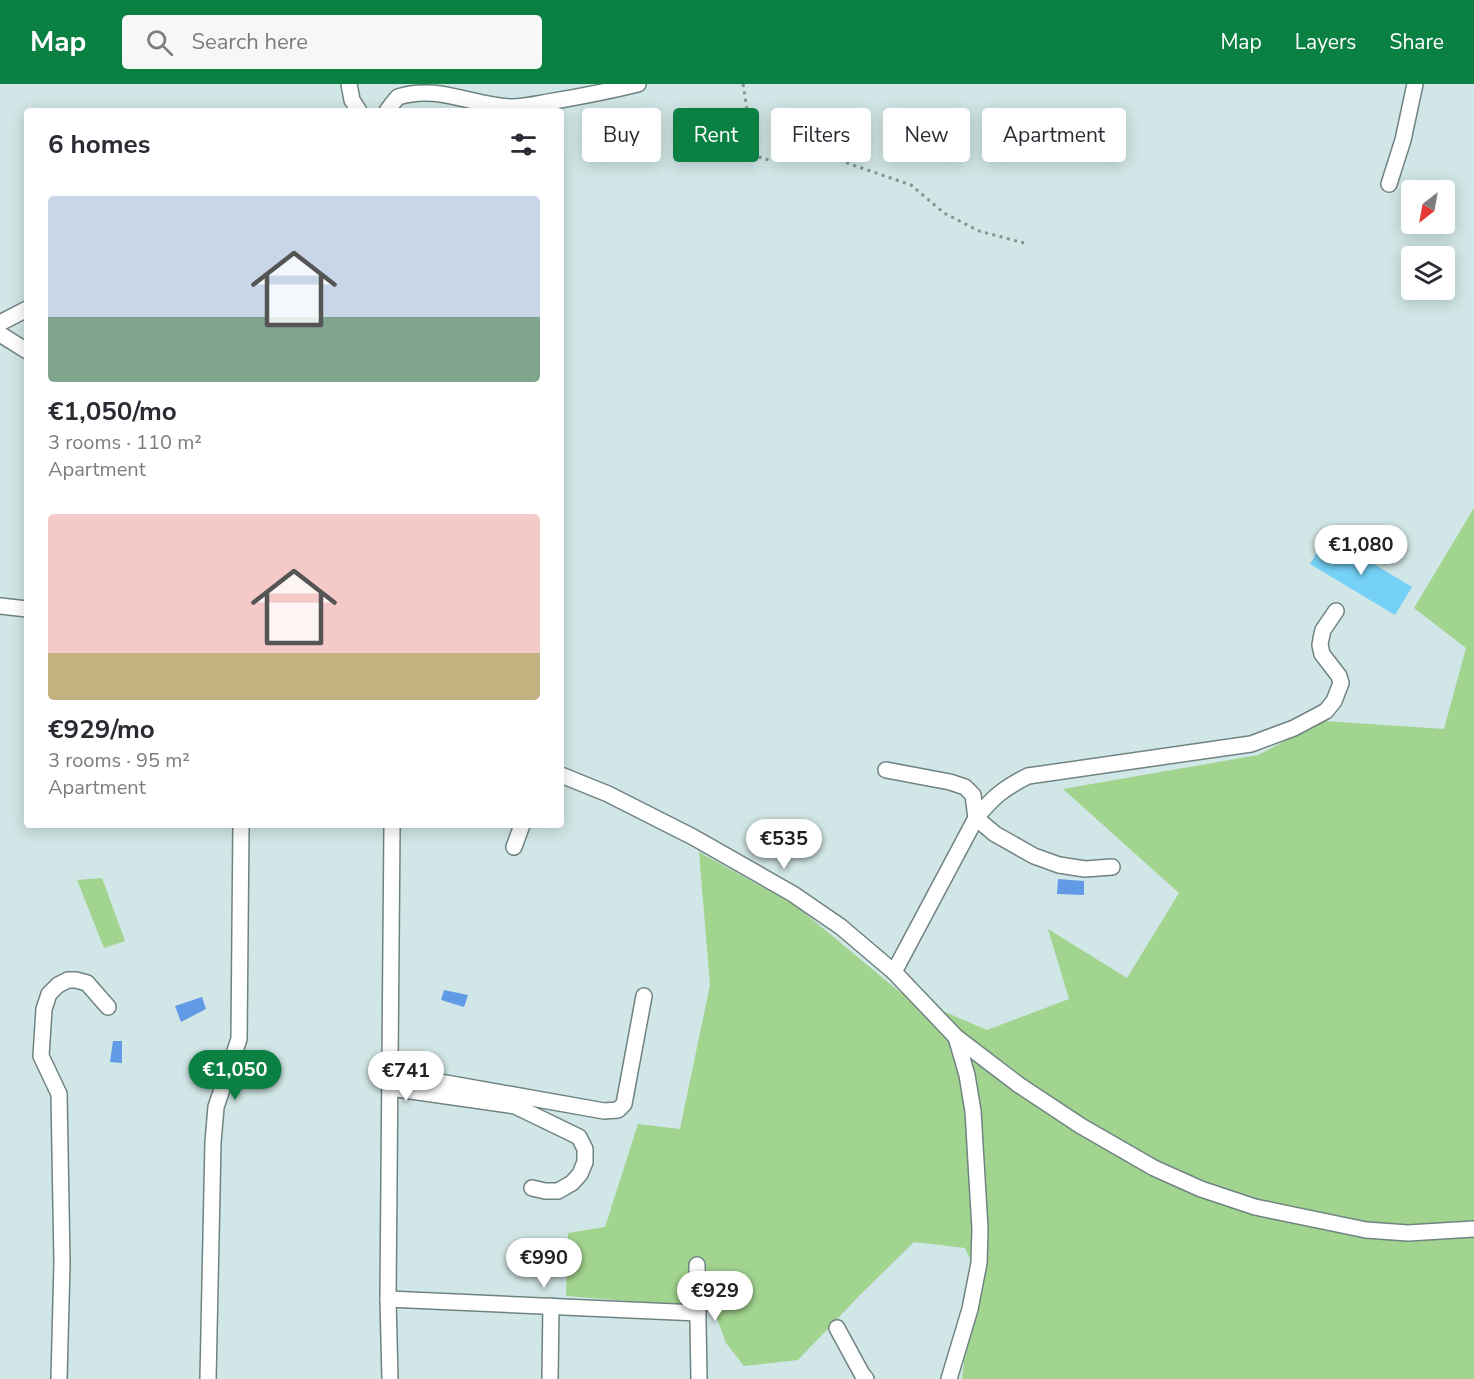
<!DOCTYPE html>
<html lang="en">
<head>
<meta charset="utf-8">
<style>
  body { margin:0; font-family:"Nunito Sans",sans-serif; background:#f7f7f7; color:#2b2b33; height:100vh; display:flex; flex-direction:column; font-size:22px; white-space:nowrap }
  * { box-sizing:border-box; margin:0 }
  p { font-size:20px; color:#7c7c81 }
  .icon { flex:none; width:33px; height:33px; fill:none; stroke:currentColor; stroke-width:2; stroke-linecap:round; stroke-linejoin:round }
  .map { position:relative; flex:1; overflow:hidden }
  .sheet { position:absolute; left:24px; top:24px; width:540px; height:720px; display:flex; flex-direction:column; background:#fff; border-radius:6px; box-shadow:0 3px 15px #0003 }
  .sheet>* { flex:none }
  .top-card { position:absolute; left:582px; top:24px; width:570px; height:54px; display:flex; gap:12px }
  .needle { width:39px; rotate:211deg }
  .controls { position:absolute; left:1401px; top:96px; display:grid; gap:12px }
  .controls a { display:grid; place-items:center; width:54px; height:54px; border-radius:6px; background:#fff; box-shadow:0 3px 15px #0003; font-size:30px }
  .price { position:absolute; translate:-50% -51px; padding:0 14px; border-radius:21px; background:#fff; color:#222; font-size:20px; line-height:39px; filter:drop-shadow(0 2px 3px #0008) }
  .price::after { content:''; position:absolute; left:50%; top:36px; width:18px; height:14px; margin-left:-9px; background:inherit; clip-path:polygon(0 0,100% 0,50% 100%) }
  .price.active { background:#0b8043; color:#fff }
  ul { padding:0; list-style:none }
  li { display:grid; align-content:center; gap:12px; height:318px; padding:0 24px }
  li span { display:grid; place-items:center; height:186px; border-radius:6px; color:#555 }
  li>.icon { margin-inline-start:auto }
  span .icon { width:108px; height:108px; fill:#fffc; stroke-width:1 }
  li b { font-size:26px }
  h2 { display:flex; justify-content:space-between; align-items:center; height:72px; padding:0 24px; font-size:26px }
  .chip { padding:0 21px; border-radius:6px; background:#fff; box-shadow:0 3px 15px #0003; font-size:21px; line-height:54px }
  .chip.active { background:#0b8043; color:#fff }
  header { display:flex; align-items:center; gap:36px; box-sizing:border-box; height:84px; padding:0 30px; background:#0b8043; color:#fff }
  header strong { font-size:28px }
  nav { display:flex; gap:33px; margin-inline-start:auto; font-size:21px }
  .search { width:420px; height:54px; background:#f7f7f7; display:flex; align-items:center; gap:15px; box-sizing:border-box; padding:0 21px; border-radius:6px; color:#7c7c81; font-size:22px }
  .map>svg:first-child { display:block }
  .green { fill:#a1d48e }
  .water { fill:#619ae6 }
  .building { fill:#75d1f6 }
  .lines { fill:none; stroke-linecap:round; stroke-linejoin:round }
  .minor-casing { stroke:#708383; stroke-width:18 }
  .path { stroke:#849393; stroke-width:3; stroke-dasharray:3 4.5; stroke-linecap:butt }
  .minor { stroke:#fff; stroke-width:15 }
</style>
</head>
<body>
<header>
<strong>Map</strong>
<div class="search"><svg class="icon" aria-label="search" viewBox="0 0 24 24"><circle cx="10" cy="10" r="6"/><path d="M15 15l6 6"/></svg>Search here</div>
<nav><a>Map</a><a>Layers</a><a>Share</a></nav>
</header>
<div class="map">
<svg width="1474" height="1295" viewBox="0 0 1474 1295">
  <rect width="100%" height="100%" fill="#d1e6e6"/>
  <g class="green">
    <path d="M1474 424V1295H962L964 1277 983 1202 965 1164 914 1158 860 1211 798 1276 744 1282 726 1259 715 1229 668 1220 566 1212 568 1149 605 1143 638 1040 680 1045 710 901 699 768 795 821 901 909 987 946 1069 915 1048 845 1127 894 1179 809 1063 705 1258 671 1324 637 1444 645 1466 564 1414 524Z"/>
    <path d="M102 794 125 857 104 864 77 796Z"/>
  </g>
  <g class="water">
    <path d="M1058 795 1084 797V811L1057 810Z"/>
    <path d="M444 906 468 911 464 923 441 916Z"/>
    <path d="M202 913 206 925 181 938 175 922Z"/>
    <path d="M113 957H122V979L110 978Z"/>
  </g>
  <path class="building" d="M1327 452 1412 503 1395 531 1310 480Z"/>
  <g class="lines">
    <defs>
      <g id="minor">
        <path d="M349 0 352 16 359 27"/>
        <path d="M387 27C390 23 394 17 398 13 438 0 472 22 512 23 524 23 537 20 548 18 579 13 609 7 638 0"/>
        <path d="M1389 100 1403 56 1415 0"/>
        <path d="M0 239 27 225"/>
        <path d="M0 250 27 267"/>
        <path d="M0 522 27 525"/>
        <path d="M886 686 950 698 965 703 973 711 976 734 995 750 1034 772 1059 781 1085 785 1112 783"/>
        <path d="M561 691 608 710 693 753 793 810 841 843 894 888 956 953 1019 1001 1081 1042 1154 1084 1201 1105 1255 1123 1366 1146 1408 1149 1474 1145"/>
        <path d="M514 763 522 741"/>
        <path d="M894 888 976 734C993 713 1004 704 1028 692L1251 660 1294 644 1326 627 1334 617 1341 599 1339 592 1322 570 1320 561 1321 555 1323 546 1336 527"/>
        <path d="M390 989 604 1027 618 1026 624 1020 644 912"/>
        <path d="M390 1004 515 1022 579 1053 585 1065V1078L580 1090 572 1099 558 1107H545L532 1104"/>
        <path d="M697 1181 699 1295"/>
        <path d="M388 1215 698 1229"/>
        <path d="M837 1244 862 1290 866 1295"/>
        <path d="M59 1295 62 1179 59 1010 41 972 44 925 49 910 58 901 68 896H76L87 899 108 923"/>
        <path d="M208 1295 213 1058 216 1023 239 955 241 741"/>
        <path d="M390 1295 388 1215 392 741"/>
        <path d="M550 1295 551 1222"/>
        <path d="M949 1295 970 1225 979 1179 980 1145 973 1027 967 991 956 953"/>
      </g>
    </defs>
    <use href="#minor" class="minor-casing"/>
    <path class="path" d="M743 0 753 64 759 73 769 76 793 71H824L911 101 944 129 979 147 1024 159"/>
    <use href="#minor" class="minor"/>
  </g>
</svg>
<div class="controls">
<a><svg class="needle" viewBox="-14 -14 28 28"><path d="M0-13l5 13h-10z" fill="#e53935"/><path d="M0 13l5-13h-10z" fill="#7c7c81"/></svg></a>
<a><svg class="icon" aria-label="layers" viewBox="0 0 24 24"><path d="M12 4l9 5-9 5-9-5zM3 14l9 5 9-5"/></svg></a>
</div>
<b class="price" style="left:1361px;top:492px">€1,080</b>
<b class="price" style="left:784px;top:786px">€535</b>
<b class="price active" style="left:235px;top:1017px">€1,050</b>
<b class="price" style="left:406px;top:1018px">€741</b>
<b class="price" style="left:544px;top:1205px">€990</b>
<b class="price" style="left:715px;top:1238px">€929</b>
<div class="top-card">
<a class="chip">Buy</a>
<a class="chip active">Rent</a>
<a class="chip">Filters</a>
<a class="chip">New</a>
<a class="chip">Apartment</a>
</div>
<section class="sheet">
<h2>6 homes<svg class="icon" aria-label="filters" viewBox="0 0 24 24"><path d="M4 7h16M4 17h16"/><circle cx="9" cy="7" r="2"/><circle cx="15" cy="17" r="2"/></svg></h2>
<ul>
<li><span style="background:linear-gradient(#c9d6e8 65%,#7fa58c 0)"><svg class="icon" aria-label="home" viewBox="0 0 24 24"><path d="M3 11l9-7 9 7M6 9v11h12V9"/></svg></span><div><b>€1,050/mo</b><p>3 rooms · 110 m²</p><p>Apartment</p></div></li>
<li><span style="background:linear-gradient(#f6c9c9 75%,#c2b280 0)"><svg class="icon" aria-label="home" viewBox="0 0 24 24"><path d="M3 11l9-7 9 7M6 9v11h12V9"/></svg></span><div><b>€929/mo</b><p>3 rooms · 95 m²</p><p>Apartment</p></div></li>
</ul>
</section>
</div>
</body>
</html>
